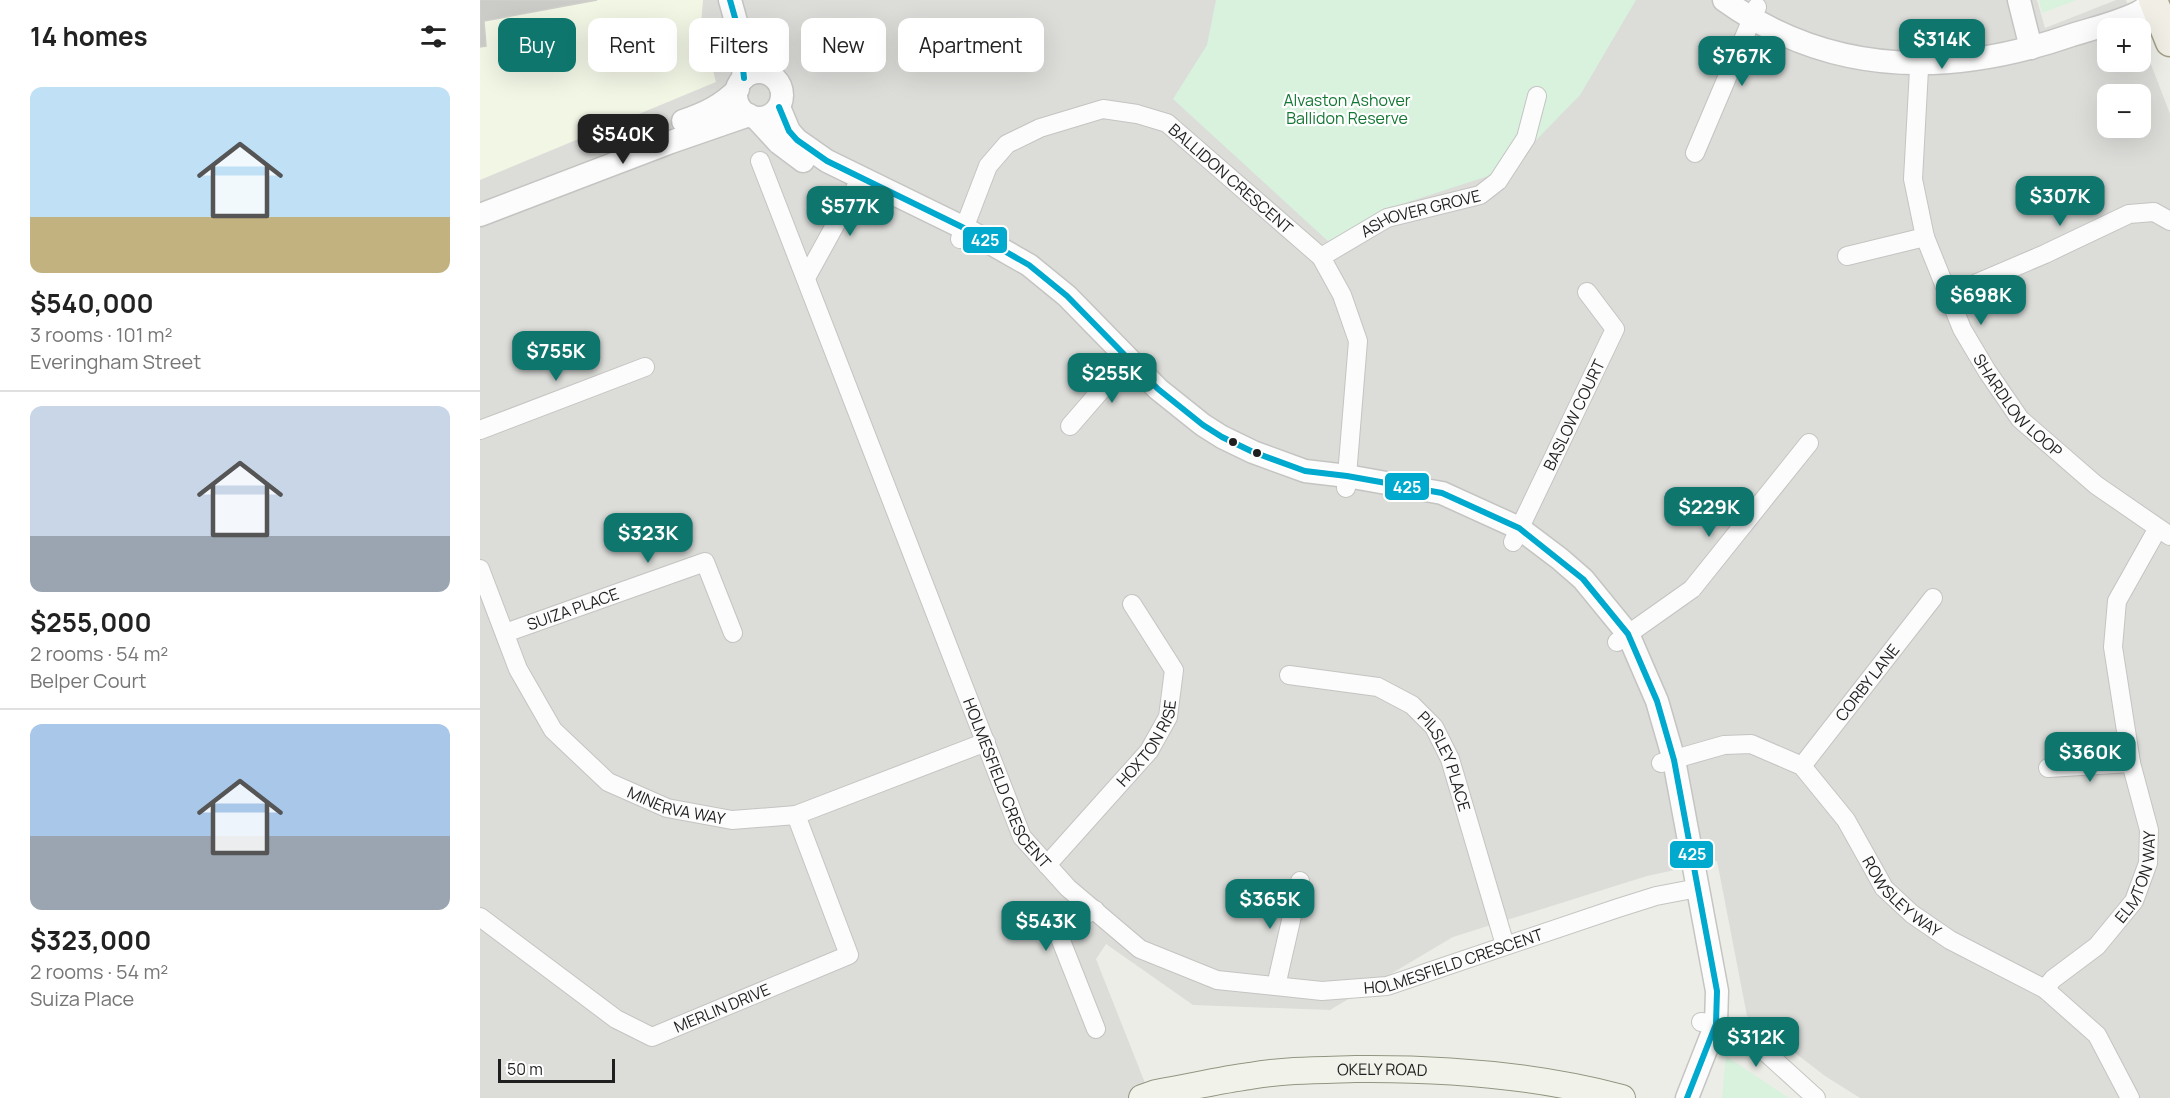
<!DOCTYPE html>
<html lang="en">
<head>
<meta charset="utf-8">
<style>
  body { margin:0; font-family:Manrope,sans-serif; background:#f6f6f6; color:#222; height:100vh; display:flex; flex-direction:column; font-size:22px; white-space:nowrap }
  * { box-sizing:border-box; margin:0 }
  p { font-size:20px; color:#767676 }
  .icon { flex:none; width:33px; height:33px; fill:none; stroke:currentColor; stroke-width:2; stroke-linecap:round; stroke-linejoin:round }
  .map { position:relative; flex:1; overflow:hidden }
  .side { display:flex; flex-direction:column; background:#fff; width:480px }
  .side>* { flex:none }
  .guide { position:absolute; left:18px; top:18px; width:570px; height:54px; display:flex; gap:12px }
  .buttons { position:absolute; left:1617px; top:18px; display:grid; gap:12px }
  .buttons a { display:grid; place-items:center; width:54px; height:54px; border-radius:12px; background:#fff; box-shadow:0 6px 24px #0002; font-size:30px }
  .scale { position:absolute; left:18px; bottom:15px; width:117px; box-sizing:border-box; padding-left:6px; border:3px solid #1f1f1f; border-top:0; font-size:16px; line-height:21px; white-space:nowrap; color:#1f1f1f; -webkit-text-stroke:4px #fff; paint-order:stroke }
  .price { position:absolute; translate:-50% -51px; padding:0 14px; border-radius:12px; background:#0f766e; color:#fff; font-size:20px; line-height:39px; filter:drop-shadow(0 2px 3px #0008) }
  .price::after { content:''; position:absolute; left:50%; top:36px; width:18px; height:14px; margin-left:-9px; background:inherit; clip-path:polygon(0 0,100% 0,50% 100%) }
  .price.on { background:#222; color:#fff }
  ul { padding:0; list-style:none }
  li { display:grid; align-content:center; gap:12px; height:318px; padding:0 30px }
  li+li { border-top:2px solid #e0e0e0 }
  li span { display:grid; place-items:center; height:186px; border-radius:12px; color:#555 }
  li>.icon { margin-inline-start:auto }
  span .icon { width:108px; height:108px; fill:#fffc; stroke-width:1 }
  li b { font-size:26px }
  h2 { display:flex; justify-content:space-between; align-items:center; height:72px; padding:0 30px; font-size:26px }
  .tag { padding:0 21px; border-radius:12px; background:#fff; box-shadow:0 6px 24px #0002; font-size:21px; line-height:54px }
  .tag.on { background:#0f766e; color:#fff }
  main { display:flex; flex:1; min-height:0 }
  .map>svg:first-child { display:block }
  .residential { fill:#dcdcd9; fill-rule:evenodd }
  .education { fill:#f2f6e5 }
  .park { fill:#d8f2de }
  .building { fill:#cbcbc8; stroke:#d0cfca; stroke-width:1.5 }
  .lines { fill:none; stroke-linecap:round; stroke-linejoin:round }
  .minor-casing { stroke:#c4c4c2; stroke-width:20 }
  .tertiary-casing { stroke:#c4c4c2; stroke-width:25 }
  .secondary-casing { stroke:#909681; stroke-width:28 }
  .primary-casing { stroke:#a29f86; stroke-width:31 }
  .minor { stroke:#fcfcfc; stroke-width:18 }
  .tertiary { stroke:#fcfcfc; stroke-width:22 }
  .secondary { stroke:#f1f3eb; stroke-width:26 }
  .primary { stroke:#f0eee5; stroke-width:28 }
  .bus-1-casing { stroke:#fff; stroke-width:10 }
  .bus-1 { stroke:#00a9ce; stroke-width:6 }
  .bus-dot { fill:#1f1f1f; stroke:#fff; stroke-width:2 }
  .labels { text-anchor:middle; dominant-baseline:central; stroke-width:4.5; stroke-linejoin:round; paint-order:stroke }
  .park-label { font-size:16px; fill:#147633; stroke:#fff }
  .street-label { font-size:16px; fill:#1f1f1f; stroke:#fff }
  .line-badge { stroke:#fff; stroke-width:2 }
  .badge-label { font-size:16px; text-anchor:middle; font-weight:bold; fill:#fff }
</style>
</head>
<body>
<main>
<section class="side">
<h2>14 homes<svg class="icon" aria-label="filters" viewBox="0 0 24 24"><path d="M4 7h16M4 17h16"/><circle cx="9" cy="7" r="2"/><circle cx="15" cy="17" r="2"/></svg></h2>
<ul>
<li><span style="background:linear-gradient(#bfe0f5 70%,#c2b280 0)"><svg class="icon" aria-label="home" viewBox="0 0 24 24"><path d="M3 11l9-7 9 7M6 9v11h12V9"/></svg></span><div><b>$540,000</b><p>3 rooms · 101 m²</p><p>Everingham Street</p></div></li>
<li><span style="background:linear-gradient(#c9d6e8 70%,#9aa5b1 0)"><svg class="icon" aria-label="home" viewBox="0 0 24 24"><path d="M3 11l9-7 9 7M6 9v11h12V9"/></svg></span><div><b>$255,000</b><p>2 rooms · 54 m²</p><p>Belper Court</p></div></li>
<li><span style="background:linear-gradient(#a9c7e8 60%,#9aa5b1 0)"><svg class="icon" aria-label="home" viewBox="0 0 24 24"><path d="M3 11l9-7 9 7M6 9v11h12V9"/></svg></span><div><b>$323,000</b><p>2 rooms · 54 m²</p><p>Suiza Place</p></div></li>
</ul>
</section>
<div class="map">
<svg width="1690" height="1098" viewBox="0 0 1690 1098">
  <rect width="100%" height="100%" fill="#edede8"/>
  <path class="residential" d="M0 0H1557L1565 28 1636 0H1646L1657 28H1628V62H1660L1661 38 1690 114V1098H1380L1345 1076 1267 1016 1237 861 1167 876 973 937 850 1010 713 1005 626 944 616 959 671 1098H0ZM1628 94H1660V128H1628Z"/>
  <path class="education" d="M0 0H223L221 24 236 82 0 180Z"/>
  <g class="park">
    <path d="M736 0H1156L1100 95 1027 170 928 202 849 242 693 99 727 45Z"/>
    <path d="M1559 0H1597L1562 13Z"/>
    <path d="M1246 1056 1309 1098H1242Z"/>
  </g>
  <path class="building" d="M0 0H117L4 21 6 46 0 47Z"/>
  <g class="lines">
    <defs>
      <g id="minor">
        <path id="s1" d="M1440 51 1433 179 1445 237 1482 329 1507 371 1540 419 1616 485 1690 536"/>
        <path d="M1215 153 1277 7"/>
        <path id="s2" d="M280 161 542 837 588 888 660 949 737 980 842 991 907 986 1138 908 1176 896 1218 888"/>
        <path id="s3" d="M480 239 508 166 527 144 560 128 623 109 657 114 687 123 841 257 862 295 878 341 866 488"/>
        <path d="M1367 256 1445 237"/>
        <path id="s4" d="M841 257 907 218 1000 195 1018 181 1046 138 1057 96"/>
        <path d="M326 278 381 178"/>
        <path d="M1469 295 1565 254 1649 214 1674 212 1690 221"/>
        <path d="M590 426 648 359"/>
        <path d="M0 430 165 367"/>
        <path id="s5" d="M1033 542 1135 329 1107 292"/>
        <path id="s6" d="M0 569 38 669 73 730 128 782 187 808 252 820 316 815 506 742"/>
        <path id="s7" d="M25 633 225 562 253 633"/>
        <path d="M1137 642 1212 589 1329 443"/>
        <path id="s8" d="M809 675 898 687 932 705 954 727 970 759 1025 945"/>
        <path id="s9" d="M1181 763 1244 745 1271 744 1322 766 1366 820 1404 888 1432 914 1470 940 1565 989 1617 1035 1650 1098"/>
        <path id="s10" d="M1322 766 1453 598"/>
        <path d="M1568 768 1651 763"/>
        <path id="s11" d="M567 865 669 751 688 717 694 670 652 604"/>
        <path d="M615 910 576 928 616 1029"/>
        <path id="s12" d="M0 917 136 1019 172 1037 369 955 316 815"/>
        <path d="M796 986 820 881"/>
        <path id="s13" d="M1565 989 1573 979 1617 946 1654 901 1668 863 1669 830 1651 763 1633 647 1637 601 1678 528"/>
        <path d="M1221 1022 1236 1024 1269 1037 1336 1098"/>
      </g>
      <g id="tertiary">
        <path d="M250 0 259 32 264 78"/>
        <path d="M1244 0C1351 77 1471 77 1592 35 1614 28 1637 23 1657 13 1664 10 1669 4 1676 0"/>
        <path d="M1539 0 1551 48"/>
        <circle cx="279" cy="95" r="23"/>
        <path d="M299 107 309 131 317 140 347 161 484 228 549 265 587 296 678 389 723 425 742 437 773 452 825 471 867 476 962 493 1039 528 1080 559 1103 579 1148 634 1177 701 1194 760 1237 991 1236 1024 1207 1098"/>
        <path d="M276 118 299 143 323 161"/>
        <path d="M203 121C226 113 241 106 258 89"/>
        <path d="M0 215 191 142 269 115"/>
      </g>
      <g id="secondary">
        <path id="s14" d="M662 1098 676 1093C707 1088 739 1080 770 1076 804 1070 840 1070 875 1069 965 1068 1055 1075 1142 1098"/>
      </g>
      <path id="primary" d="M1673 0 1690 42"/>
    </defs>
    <use href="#minor" class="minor-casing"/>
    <use href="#tertiary" class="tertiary-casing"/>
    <use href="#secondary" class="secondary-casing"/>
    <use href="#primary" class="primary-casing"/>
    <use href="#minor" class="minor"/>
    <use href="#tertiary" class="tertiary"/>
    <use href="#secondary" class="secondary"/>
    <use href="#primary" class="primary"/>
    <defs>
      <g id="bus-1">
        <path d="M250 0 259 32 264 78"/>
        <path d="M299 107 309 131 317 140 347 161 484 228 549 265 587 296 678 389 723 425 742 437 773 452 825 471 867 476 962 493 1039 528 1103 579 1148 634 1177 701 1194 760 1237 991 1236 1024 1207 1098"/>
      </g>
    </defs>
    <use href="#bus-1" class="bus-1-casing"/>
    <use href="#bus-1" class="bus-1"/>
  </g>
  <g class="bus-dot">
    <circle cx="753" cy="442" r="5"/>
    <circle cx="777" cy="453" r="5"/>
  </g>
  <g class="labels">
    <g class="park-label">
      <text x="867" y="100">Alvaston Ashover<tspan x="867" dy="18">Ballidon Reserve</tspan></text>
    </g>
    <g class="street-label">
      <text stroke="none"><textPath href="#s3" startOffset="360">BALLIDON CRESCENT</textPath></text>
      <text stroke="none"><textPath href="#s4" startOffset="110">ASHOVER GROVE</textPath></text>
      <text stroke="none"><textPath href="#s1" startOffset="382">SHARDLOW LOOP</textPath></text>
      <text stroke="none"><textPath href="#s5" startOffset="141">BASLOW COURT</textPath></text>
      <text stroke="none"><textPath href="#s7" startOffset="72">SUIZA PLACE</textPath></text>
      <text stroke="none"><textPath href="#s10" startOffset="106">CORBY LANE</textPath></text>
      <text stroke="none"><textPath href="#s11" startOffset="159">HOXTON RISE</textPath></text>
      <text stroke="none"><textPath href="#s8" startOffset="195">PILSLEY PLACE</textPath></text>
      <text stroke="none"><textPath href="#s2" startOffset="670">HOLMESFIELD CRESCENT</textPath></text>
      <text stroke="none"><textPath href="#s6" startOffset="326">MINERVA WAY</textPath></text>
      <text stroke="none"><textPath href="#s13" startOffset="150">ELMTON WAY</textPath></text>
      <text stroke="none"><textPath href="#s9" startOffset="314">ROWSLEY WAY</textPath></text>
      <text stroke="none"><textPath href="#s2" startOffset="1212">HOLMESFIELD CRESCENT</textPath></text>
      <text stroke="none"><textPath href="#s12" startOffset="286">MERLIN DRIVE</textPath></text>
      <text stroke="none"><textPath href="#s14" startOffset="243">OKELY ROAD</textPath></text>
    </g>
  </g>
  <g class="line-badge">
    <rect x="482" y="226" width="46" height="28" rx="6" fill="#00a9ce"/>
    <rect x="904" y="472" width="46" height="29" rx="6" fill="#00a9ce"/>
    <rect x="1189" y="840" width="45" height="29" rx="6" fill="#00a9ce"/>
  </g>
  <g class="badge-label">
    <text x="505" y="246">425</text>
    <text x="927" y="493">425</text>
    <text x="1212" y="860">425</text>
  </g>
</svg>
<div class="buttons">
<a>+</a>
<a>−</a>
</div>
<div class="scale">50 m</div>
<b class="price" style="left:1462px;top:70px">$314K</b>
<b class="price" style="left:1262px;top:87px">$767K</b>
<b class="price on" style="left:143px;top:165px">$540K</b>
<b class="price" style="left:1580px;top:227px">$307K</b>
<b class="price" style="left:370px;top:237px">$577K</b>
<b class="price" style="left:1501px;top:326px">$698K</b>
<b class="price" style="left:76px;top:382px">$755K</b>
<b class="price" style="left:632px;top:404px">$255K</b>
<b class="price" style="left:1229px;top:538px">$229K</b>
<b class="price" style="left:168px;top:564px">$323K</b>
<b class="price" style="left:1610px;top:783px">$360K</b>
<b class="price" style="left:790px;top:930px">$365K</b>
<b class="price" style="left:566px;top:952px">$543K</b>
<b class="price" style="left:1276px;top:1068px">$312K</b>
<div class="guide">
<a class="tag on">Buy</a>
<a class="tag">Rent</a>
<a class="tag">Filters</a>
<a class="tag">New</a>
<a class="tag">Apartment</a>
</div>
</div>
</main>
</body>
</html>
